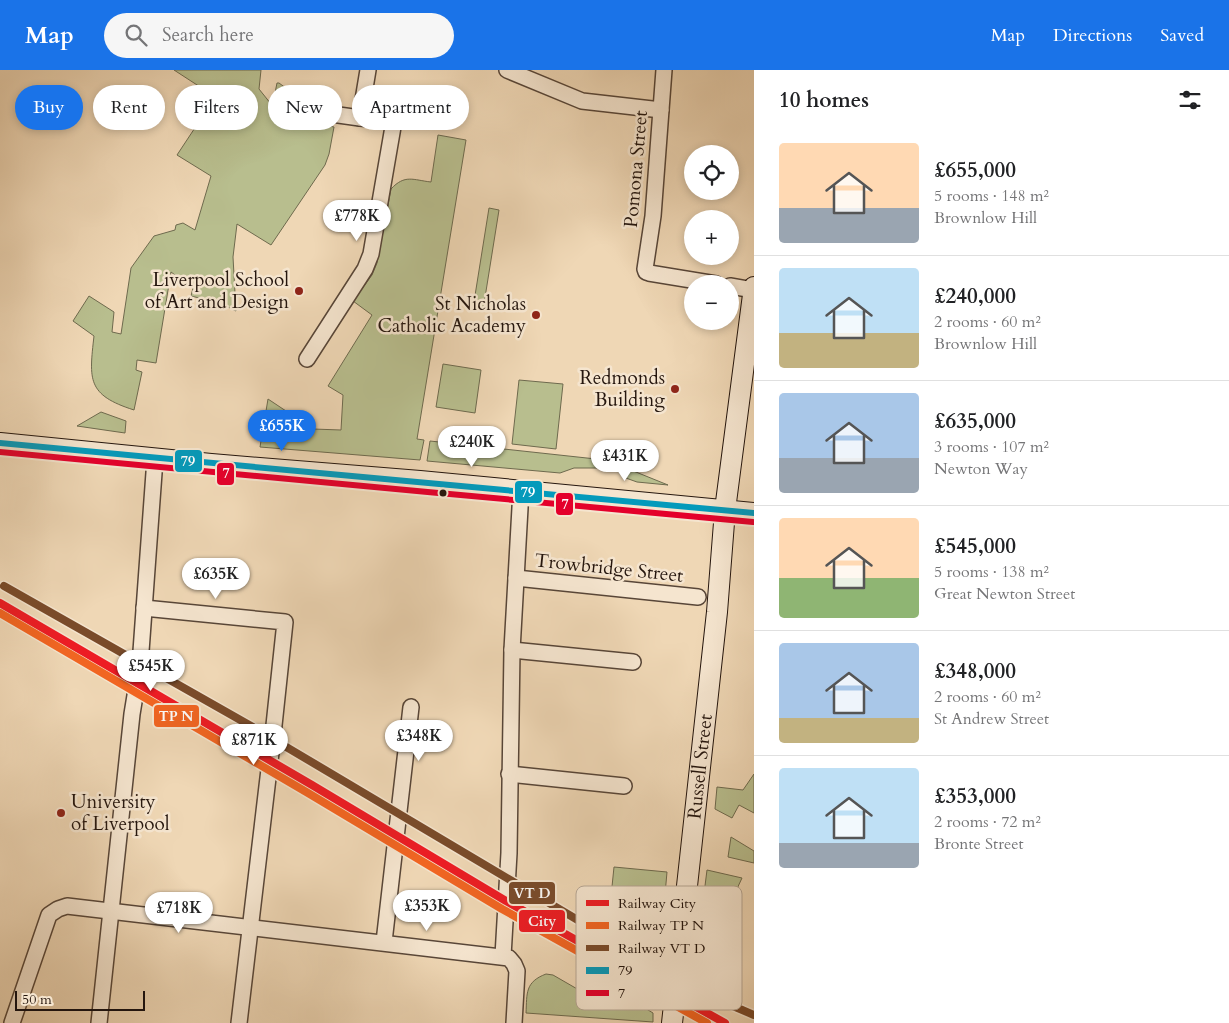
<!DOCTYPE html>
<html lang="en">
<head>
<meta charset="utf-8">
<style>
  body { margin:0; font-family:Cardo,serif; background:#f6f6f6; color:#202124; height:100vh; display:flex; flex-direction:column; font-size:19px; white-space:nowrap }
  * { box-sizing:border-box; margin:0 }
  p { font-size:16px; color:#757577 }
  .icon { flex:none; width:28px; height:28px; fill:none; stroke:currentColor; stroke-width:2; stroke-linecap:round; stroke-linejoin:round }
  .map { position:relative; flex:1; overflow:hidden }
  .panel { display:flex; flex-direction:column; background:#fff; width:475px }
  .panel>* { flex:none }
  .top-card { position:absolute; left:15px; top:15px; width:475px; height:45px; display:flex; gap:10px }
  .buttons { position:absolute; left:684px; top:75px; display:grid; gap:10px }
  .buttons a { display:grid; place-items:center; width:55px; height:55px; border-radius:50%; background:#fff; box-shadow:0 2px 8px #0003; font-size:25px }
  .scale { position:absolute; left:15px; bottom:12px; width:130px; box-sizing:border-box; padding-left:5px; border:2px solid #25160e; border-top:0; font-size:14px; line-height:18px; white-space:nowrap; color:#25160e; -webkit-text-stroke:4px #f5e5cf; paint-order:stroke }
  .price { position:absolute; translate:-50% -42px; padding:0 11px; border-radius:18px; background:#fff; color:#222; font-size:16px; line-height:32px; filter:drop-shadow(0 1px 2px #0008) }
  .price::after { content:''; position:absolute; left:50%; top:30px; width:15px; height:11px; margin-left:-8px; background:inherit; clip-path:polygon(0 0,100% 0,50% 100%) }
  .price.selected { background:#1a73e8; color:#fff }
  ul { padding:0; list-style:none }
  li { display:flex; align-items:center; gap:15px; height:125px; padding:0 25px }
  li+li { border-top:1px solid #e0e0e0 }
  li span { display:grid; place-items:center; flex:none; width:140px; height:100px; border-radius:5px; color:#555 }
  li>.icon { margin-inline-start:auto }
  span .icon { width:60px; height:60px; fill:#fffc; stroke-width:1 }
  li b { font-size:21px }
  h2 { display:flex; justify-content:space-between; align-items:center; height:60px; padding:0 25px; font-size:21px }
  .chip { padding:0 18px; border-radius:22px; background:#fff; box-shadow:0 2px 8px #0003; font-size:18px; line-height:45px }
  .chip.selected { background:#1a73e8; color:#fff }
  header { display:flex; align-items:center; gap:30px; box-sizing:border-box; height:70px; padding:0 25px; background:#1a73e8; color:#fff }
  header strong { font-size:24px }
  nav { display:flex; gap:28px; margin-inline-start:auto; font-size:18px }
  .search { width:350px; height:45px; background:#f6f6f6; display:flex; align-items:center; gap:12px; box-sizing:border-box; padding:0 18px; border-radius:28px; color:#757577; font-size:19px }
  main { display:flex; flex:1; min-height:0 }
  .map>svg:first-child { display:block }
  .green { fill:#b8be8e; stroke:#6e6a4e }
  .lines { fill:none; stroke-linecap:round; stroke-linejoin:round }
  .street-casing { stroke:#584638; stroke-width:18 }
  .secondary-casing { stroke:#25160e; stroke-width:22 }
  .street { stroke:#f5e5cf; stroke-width:15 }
  .secondary { stroke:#f5e5cf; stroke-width:20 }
  .bus-1-casing { stroke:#f5e5cf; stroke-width:10 }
  .bus-2-casing { stroke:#f5e5cf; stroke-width:10 }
  .bus-1 { stroke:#049abb; stroke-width:6 }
  .bus-2 { stroke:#e4002b; stroke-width:6 }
  .rail-1-casing { stroke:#f5e5cf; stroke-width:11 }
  .rail-2-casing { stroke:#f5e5cf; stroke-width:11 }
  .rail-3-casing { stroke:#f5e5cf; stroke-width:11 }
  .rail-1 { stroke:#ed1c24; stroke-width:8 }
  .rail-2 { stroke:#f26522; stroke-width:8 }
  .rail-3 { stroke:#7a4b2a; stroke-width:8 }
  .poi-dot { fill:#8f2418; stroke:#f5e5cf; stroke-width:2 }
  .bus-dot { fill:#25160e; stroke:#f5e5cf; stroke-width:2 }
  .labels { text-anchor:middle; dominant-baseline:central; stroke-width:5; stroke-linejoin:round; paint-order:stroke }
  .street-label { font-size:19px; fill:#25160e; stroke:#f5e5cf }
  .poi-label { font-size:19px; fill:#25160e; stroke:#f5e5cf; text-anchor:end }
  .key { fill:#f5e5cf; stroke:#b7a795; stroke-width:1 }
  .key-label { font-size:14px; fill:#25160e }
  .line-badge { stroke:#f5e5cf; stroke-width:2 }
  .badge-label { font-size:14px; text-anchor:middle; font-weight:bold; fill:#fff }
</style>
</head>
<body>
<header>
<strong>Map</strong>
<div class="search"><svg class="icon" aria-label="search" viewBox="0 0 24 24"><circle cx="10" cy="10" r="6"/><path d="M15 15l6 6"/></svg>Search here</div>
<nav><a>Map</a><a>Directions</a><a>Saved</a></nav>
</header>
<main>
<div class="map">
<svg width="754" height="953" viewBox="0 0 754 953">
  <rect width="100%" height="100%" fill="#efd7b5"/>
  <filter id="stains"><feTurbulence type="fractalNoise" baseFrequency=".004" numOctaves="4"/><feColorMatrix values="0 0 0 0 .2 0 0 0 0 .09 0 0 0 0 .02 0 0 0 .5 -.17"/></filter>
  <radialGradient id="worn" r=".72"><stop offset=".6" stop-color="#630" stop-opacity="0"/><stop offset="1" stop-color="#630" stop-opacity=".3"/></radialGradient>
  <g class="green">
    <path d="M174 0H261L259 19 271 34 277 38 312 45 311 52 334 57 329 84 325 95 271 175 237 154 233 187 236 241 220 233 191 226 193 218 171 202 156 293 137 290 136 300 142 302 134 340C87 325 89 310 94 266L73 251 89 226 114 242 112 262 121 264 131 198 154 166 175 160 176 155 183 153 195 160 211 106 177 85 214 29V26Z"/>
    <path d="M277 13H279L306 33 274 28Z"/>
    <path d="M438 65 466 70 417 369 424 370 420 390 260 377 268 329 313 359 341 360 343 325 328 316 372 245 353 231 372 205 377 193 391 119C405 104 413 110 431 112Z"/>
    <path d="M489 138 499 140 483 240 473 238Z"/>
    <path d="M443 294 481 300 475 343 436 337Z"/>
    <path d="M519 310 563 314 556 379 512 374Z"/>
    <path d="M101 342 126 351 125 363 77 356Z"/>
    <path d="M430 371 596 389 608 392 598 398H574L560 403 427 391Z"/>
    <path d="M626 398 668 415 637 412 623 407Z"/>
    <path d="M754 704V743L739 735 732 748 715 739 717 717 743 720Z"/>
    <path d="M731 767 754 781V793L728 787Z"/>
    <path d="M614 797 667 802 660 881 606 875Z"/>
    <path d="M707 800 742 808 704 890 721 898 719 909 712 912C705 910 701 908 698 902L693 911Z"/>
    <path d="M546 904 553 905 605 935 627 927 653 943V952L526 943C527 923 525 912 546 904Z"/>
  </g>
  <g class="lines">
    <defs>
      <g id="street">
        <path d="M507 0 582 31 661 40"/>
        <path d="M664 0 653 146 645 199 646 202 649 203 716 214"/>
        <path d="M317 42 360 48 368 0"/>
        <path d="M730 216 754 220"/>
        <path d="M307 289 365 199 371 184 394 51 360 48"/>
        <path d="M516 508 698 527"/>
        <path d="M144 538 285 552 272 674 239 953"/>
        <path d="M512 580 633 592"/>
        <path d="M509 704 624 716"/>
        <path d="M384 872 411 637"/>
        <path d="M503 886 509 783 512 580 521 420"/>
        <path d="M12 953 49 845 58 839 67 836 509 888 514 894 517 901 514 953"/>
        <path d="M99 953 132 644 140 595 155 389"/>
      </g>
      <g id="secondary">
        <path d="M0 373 211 394 420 411 754 443"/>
        <path id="s1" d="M672 953 717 542 725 440 754 217"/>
      </g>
    </defs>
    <use href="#street" class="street-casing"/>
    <use href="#secondary" class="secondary-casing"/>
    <use href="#street" class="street"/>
    <use href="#secondary" class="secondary"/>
    <defs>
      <path id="bus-1" d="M0 373C251 398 503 419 754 443"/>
      <path id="bus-2" d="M0 382C251 407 502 428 753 452"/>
    </defs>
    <use href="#bus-1" class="bus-1-casing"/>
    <use href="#bus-2" class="bus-2-casing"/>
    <use href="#bus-1" class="bus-1"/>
    <use href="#bus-2" class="bus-2"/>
    <defs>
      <path id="rail-1" d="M0 533 312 715 506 831 725 953"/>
      <path id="rail-2" d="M0 543 308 723 502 839 707 953"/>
      <path id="rail-3" d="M4 516 251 656 635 884 726 933 754 945"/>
    </defs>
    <use href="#rail-1" class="rail-1-casing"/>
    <use href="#rail-2" class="rail-2-casing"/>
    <use href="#rail-3" class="rail-3-casing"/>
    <use href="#rail-1" class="rail-1"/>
    <use href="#rail-2" class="rail-2"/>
    <use href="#rail-3" class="rail-3"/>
  </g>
  <g class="poi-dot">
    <circle cx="299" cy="221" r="5"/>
    <circle cx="536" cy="245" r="5"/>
    <circle cx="675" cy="319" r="5"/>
    <circle cx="61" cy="743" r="5"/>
  </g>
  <circle class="bus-dot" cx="443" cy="423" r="4.5"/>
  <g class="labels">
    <g class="street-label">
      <text transform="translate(636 99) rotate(-85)">Pomona Street</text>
      <text transform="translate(609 498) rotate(6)">Trowbridge Street</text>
      <text stroke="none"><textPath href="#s1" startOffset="258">Russell Street</textPath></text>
    </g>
    <g class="poi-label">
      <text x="289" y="210">Liverpool School<tspan x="289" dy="22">of Art and Design</tspan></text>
      <text x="526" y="234">St Nicholas<tspan x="526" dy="22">Catholic Academy</tspan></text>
      <text x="665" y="308">Redmonds<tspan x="665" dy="22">Building</tspan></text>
      <text x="71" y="732" text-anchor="start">University<tspan x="71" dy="22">of Liverpool</tspan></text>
    </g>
  </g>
  <rect x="576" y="816" width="166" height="124" rx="8" class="key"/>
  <rect x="586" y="830" width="23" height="6" fill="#ed1c24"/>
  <rect x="586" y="852" width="23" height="7" fill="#f26522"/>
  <rect x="586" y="875" width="23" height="6" fill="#7a4b2a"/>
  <rect x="586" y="897" width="23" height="7" fill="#049abb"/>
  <rect x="586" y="920" width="23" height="6" fill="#e4002b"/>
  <g class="key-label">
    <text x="618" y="838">Railway City</text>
    <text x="618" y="860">Railway TP N</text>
    <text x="618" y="883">Railway VT D</text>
    <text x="618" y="905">79</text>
    <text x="618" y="928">7</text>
  </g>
  <g class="line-badge">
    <rect x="174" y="379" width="29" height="24" rx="5" fill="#049abb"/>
    <rect x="216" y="392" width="19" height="24" rx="5" fill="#e4002b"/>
    <rect x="514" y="410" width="29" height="24" rx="5" fill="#049abb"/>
    <rect x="555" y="422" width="19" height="24" rx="5" fill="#e4002b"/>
    <rect x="153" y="634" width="47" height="24" rx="5" fill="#f26522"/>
    <rect x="508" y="811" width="48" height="24" rx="5" fill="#7a4b2a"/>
    <rect x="518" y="839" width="48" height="24" rx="5" fill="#ed1c24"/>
  </g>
  <g class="badge-label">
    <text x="188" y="396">79</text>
    <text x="226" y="408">7</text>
    <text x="528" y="427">79</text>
    <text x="565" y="439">7</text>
    <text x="176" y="651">TP N</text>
    <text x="532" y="828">VT D</text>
    <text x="542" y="856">City</text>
  </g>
  <rect width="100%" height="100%" filter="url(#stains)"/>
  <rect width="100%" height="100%" fill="url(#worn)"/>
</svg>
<div class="buttons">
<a><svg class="icon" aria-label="locate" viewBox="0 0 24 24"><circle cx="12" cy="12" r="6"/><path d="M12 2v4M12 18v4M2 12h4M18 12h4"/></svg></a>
<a>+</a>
<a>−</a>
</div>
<div class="scale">50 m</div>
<b class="price" style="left:357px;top:172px">£778K</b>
<b class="price selected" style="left:282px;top:382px">£655K</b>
<b class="price" style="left:472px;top:398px">£240K</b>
<b class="price" style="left:625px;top:412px">£431K</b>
<b class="price" style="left:216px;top:530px">£635K</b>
<b class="price" style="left:151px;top:622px">£545K</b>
<b class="price" style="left:419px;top:692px">£348K</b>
<b class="price" style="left:254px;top:696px">£871K</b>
<b class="price" style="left:427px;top:862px">£353K</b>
<b class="price" style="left:179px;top:864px">£718K</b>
<div class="top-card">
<a class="chip selected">Buy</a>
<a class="chip">Rent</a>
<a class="chip">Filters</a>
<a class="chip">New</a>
<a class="chip">Apartment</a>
</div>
</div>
<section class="panel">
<h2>10 homes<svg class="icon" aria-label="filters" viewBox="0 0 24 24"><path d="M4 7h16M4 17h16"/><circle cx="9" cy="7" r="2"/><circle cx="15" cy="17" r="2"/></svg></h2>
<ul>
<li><span style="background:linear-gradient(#ffd9b3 65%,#9aa5b1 0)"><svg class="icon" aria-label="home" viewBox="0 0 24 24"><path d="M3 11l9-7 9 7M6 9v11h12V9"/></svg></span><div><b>£655,000</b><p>5 rooms · 148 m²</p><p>Brownlow Hill</p></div></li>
<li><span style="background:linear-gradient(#bfe0f5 65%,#c2b280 0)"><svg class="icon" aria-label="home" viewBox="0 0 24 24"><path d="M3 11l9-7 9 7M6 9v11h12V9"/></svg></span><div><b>£240,000</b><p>2 rooms · 60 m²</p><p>Brownlow Hill</p></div></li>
<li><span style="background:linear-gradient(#a9c7e8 65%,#9aa5b1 0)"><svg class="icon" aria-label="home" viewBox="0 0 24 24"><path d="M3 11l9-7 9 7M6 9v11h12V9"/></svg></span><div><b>£635,000</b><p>3 rooms · 107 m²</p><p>Newton Way</p></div></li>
<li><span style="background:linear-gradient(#ffd9b3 60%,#8fb573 0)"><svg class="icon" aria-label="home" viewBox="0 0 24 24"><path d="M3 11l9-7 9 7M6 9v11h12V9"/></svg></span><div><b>£545,000</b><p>5 rooms · 138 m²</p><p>Great Newton Street</p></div></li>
<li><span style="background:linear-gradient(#a9c7e8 75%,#c2b280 0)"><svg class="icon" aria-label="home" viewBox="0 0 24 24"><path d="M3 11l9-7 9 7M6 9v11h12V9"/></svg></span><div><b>£348,000</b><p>2 rooms · 60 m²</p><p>St Andrew Street</p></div></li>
<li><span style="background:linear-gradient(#bfe0f5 75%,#9aa5b1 0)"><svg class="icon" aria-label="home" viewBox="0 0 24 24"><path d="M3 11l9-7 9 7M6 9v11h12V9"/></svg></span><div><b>£353,000</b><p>2 rooms · 72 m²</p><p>Bronte Street</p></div></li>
</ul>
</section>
</main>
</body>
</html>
